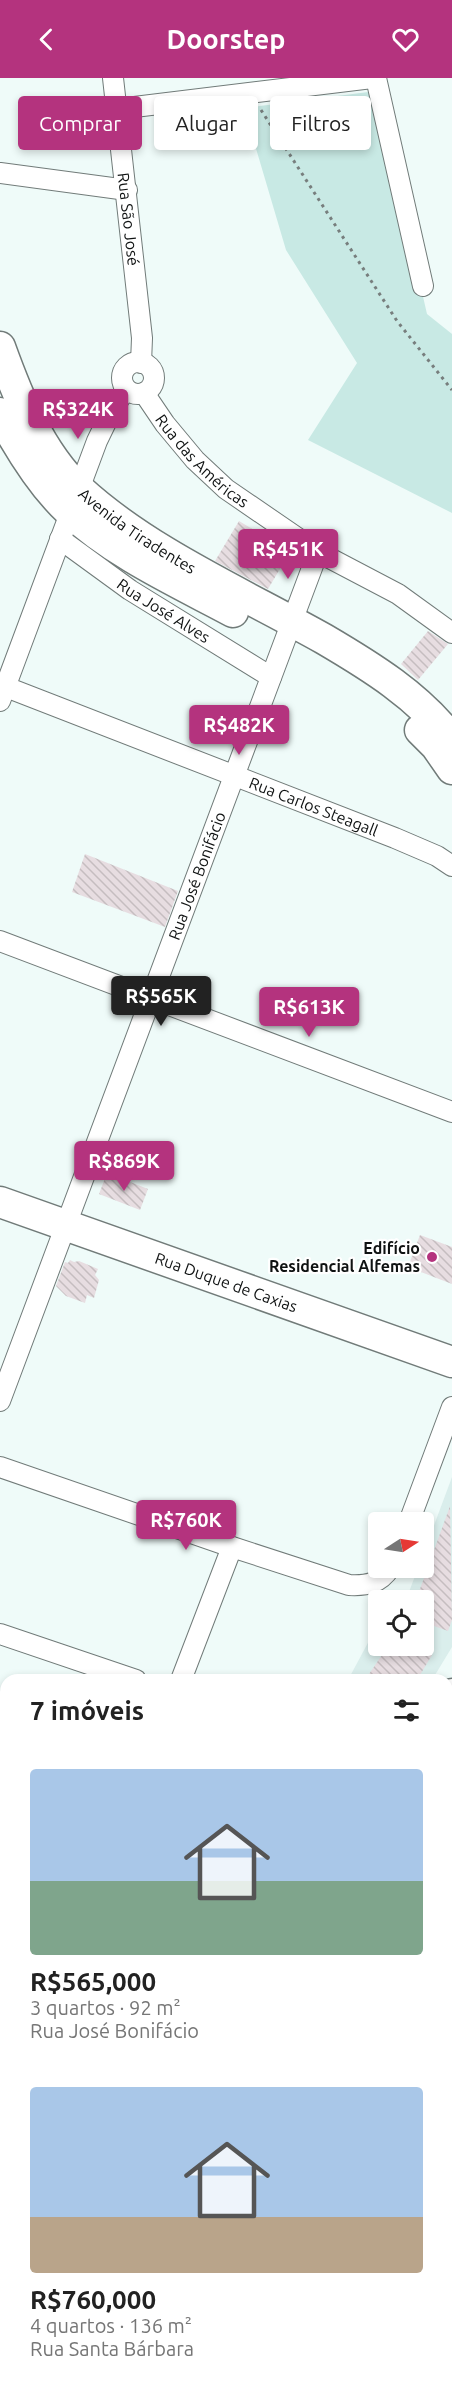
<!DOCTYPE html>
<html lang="pt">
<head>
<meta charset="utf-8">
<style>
  body { margin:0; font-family:Ubuntu,sans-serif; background:#f2f2f2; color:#222; height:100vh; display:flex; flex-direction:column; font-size:22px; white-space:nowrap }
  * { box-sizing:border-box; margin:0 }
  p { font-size:20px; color:#767676 }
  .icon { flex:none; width:33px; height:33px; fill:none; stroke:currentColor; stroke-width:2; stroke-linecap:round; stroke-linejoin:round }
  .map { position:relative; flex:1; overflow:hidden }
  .details { position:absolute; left:0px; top:1596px; width:453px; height:720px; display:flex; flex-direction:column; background:#fff; border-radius:18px 18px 0 0; box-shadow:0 3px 9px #0003 }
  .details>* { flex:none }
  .top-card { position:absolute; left:18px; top:18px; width:417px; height:54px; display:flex; gap:12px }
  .needle { width:39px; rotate:78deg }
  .tools { position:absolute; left:368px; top:1434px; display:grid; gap:12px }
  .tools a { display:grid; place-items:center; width:66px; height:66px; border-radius:6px; background:#fff; box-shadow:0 3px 9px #0003; font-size:30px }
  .price { position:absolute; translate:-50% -51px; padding:0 14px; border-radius:6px; background:#b4337e; color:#fff; font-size:20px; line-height:39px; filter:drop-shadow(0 2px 3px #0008) }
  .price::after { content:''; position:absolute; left:50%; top:36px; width:18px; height:14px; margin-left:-9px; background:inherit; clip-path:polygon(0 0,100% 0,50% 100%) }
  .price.current { background:#222; color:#fff }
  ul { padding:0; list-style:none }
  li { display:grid; align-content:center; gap:12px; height:318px; padding:0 30px }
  li span { display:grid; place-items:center; height:186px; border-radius:6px; color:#555 }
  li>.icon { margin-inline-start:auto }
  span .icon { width:108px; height:108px; fill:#fffc; stroke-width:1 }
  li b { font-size:26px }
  h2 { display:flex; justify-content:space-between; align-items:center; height:72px; padding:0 30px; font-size:26px }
  .tag { padding:0 21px; border-radius:6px; background:#fff; box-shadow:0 3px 9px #0003; font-size:21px; line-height:54px }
  .tag.current { background:#b4337e; color:#fff }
  header { display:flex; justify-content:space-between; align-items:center; height:78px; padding:0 30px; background:#b4337e; color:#fff; font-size:27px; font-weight:600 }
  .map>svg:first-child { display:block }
  .built { fill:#daeeec }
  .industrial { fill:url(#industrial-grid) }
  .cemetery { fill:url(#cemetery-stones) }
  .park { fill:#c8e9e4 }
  .building { fill:url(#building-back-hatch) }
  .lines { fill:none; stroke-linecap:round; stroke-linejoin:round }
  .street-casing { stroke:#717b79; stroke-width:22 }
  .primary-casing { stroke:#717b79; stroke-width:33 }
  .path { stroke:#777e7d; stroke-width:3; stroke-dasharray:3 4.5; stroke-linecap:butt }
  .street { stroke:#fff; stroke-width:20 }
  .primary { stroke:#fff; stroke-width:30 }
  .poi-dot { fill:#b4337e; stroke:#fff; stroke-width:2 }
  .labels { text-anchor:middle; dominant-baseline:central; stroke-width:4.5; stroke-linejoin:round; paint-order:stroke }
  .street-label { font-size:16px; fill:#0f1212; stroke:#fff }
  .poi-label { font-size:16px; font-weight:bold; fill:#0f1212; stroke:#fff; text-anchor:end }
</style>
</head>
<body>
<header><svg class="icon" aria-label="back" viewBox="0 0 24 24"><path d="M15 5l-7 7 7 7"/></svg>Doorstep<svg class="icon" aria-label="heart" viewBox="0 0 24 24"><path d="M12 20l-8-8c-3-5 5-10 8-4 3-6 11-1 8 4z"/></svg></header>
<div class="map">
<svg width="452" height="2316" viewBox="0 0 452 2316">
  <defs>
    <pattern id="industrial-grid" width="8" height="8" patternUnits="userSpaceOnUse" patternTransform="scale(1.5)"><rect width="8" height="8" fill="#daeeec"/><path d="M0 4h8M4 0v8" fill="none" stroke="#bacbc9"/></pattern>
    <pattern id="cemetery-stones" width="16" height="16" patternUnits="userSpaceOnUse" patternTransform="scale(1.5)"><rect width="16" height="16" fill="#c8e9e4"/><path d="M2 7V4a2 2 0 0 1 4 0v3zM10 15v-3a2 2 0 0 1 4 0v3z" fill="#abc7c3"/></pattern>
    <pattern id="building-back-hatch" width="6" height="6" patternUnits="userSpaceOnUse" patternTransform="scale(1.5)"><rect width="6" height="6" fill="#e7dde1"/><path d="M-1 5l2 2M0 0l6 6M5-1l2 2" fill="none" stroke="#c5bdc0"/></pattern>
  </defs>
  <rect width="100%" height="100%" fill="#effbf9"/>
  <path class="built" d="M452 1399V1569L432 1602H348L378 1546V1568H423V1522H406L418 1490H423V1477Z"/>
  <path class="industrial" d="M447 2064 452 2066V2316H245L248 2310H447Z"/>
  <path class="cemetery" d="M452 1968V2066L447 2064V1977Z"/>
  <path class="park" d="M376 13 427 236 452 256V435L308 362 357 285 286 172 244 30Z"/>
  <g class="building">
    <path d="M239 443 290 474 268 511 215 483Z"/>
    <path d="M428 553 448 566 418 602 401 586Z"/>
    <path d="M85 776 178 813 165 849 72 814Z"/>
    <path d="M107 1095 148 1111 140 1132 99 1116Z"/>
    <path d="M420 1157 452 1169V1206L408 1189Z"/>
    <path d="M70 1182 74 1184 79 1183 98 1191 95 1197 99 1202 94 1220 87 1217 85 1225 66 1218 56 1208 65 1184 68 1185Z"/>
    <path d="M450 1428 452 1542 448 1553 423 1544V1522H416Z"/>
    <path d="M388 1568H418L432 1577 417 1602H365Z"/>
  </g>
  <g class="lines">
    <defs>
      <g id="street">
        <path id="s1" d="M113 0 142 260 141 285"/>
        <path d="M376 0 423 208"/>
        <path d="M118 31 372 0"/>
        <path d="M0 95 127 112"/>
        <circle cx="138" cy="300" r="16"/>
        <path id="s2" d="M144 315 165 346 195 382 226 411 318 474 398 516 452 555"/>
        <path id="s3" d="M60 461 130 512 271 599"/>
        <path id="s4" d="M6 609 395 760 437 778 452 788"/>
        <path d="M0 623 97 363 112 332 126 311"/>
        <path d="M0 863 452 1034"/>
        <path id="s5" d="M0 1323 318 474"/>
        <path d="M0 1389 232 1469 349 1507C368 1508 380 1505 390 1490"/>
        <path d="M409 1444 452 1329"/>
        <path d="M0 1556 136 1602"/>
        <path d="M181 1602 232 1469"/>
        <path d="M0 2072 6 2057"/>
        <path d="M0 2194 6 2196"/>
        <path d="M223 2316 227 2310"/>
      </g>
      <g id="primary">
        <path id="s6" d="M0 269C18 319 40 374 79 411 146 473 244 516 324 561 370 588 419 618 452 662"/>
        <path d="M0 335C18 369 40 406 69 433 115 476 177 504 233 534"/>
        <path d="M420 652 436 668 452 691"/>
        <path id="s7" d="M0 1124 452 1284"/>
        <path d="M447 1624 452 1616"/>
        <path d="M0 1906 6 1908"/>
        <path d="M447 1937 452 1928"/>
        <path d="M27 2316 31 2310"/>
        <path d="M53 2316 58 2310"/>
      </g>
    </defs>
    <use href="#street" class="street-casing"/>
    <use href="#primary" class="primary-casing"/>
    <path class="path" d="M261 32 397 243 452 312"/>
    <use href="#street" class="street"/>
    <use href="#primary" class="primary"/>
  </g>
  <circle class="poi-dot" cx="432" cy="1179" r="6"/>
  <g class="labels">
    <g class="street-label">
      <text stroke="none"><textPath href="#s1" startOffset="142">Rua São José</textPath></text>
      <text stroke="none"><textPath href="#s2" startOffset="90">Rua das Américas</textPath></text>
      <text stroke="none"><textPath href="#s6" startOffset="236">Avenida Tiradentes</textPath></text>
      <text stroke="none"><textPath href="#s3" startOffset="126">Rua José Alves</textPath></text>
      <text stroke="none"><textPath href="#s4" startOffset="330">Rua Carlos Steagall</textPath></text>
      <text stroke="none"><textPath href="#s5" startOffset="561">Rua José Bonifácio</textPath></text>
      <text stroke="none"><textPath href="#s7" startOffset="240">Rua Duque de Caxias</textPath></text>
    </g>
    <g class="poi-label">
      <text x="420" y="1170">Edifício<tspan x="420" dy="18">Residencial Alfemas</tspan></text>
    </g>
  </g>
</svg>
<div class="tools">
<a><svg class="needle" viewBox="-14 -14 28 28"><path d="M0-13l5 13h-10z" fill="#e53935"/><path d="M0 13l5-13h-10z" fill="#767676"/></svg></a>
<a><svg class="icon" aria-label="locate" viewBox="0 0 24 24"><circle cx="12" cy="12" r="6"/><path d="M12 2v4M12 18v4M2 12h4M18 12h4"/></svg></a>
</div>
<b class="price" style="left:78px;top:362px">R$324K</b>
<b class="price" style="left:288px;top:502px">R$451K</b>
<b class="price" style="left:239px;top:678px">R$482K</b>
<b class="price current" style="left:161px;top:949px">R$565K</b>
<b class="price" style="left:309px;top:960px">R$613K</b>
<b class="price" style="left:124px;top:1114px">R$869K</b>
<b class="price" style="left:186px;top:1473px">R$760K</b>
<div class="top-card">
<a class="tag current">Comprar</a>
<a class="tag">Alugar</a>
<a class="tag">Filtros</a>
</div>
<section class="details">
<h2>7 imóveis<svg class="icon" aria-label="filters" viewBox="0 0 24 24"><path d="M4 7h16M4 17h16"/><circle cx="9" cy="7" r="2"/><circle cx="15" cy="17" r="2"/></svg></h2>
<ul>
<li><span style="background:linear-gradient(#a9c7e8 60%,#7fa58c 0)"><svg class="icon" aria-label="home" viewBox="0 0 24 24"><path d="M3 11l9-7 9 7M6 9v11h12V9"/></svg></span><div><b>R$565,000</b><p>3 quartos · 92 m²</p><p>Rua José Bonifácio</p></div></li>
<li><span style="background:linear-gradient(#a9c7e8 70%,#b9a48a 0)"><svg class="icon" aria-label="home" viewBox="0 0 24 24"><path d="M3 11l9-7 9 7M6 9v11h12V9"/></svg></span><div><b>R$760,000</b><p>4 quartos · 136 m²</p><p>Rua Santa Bárbara</p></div></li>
</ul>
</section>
</div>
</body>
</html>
